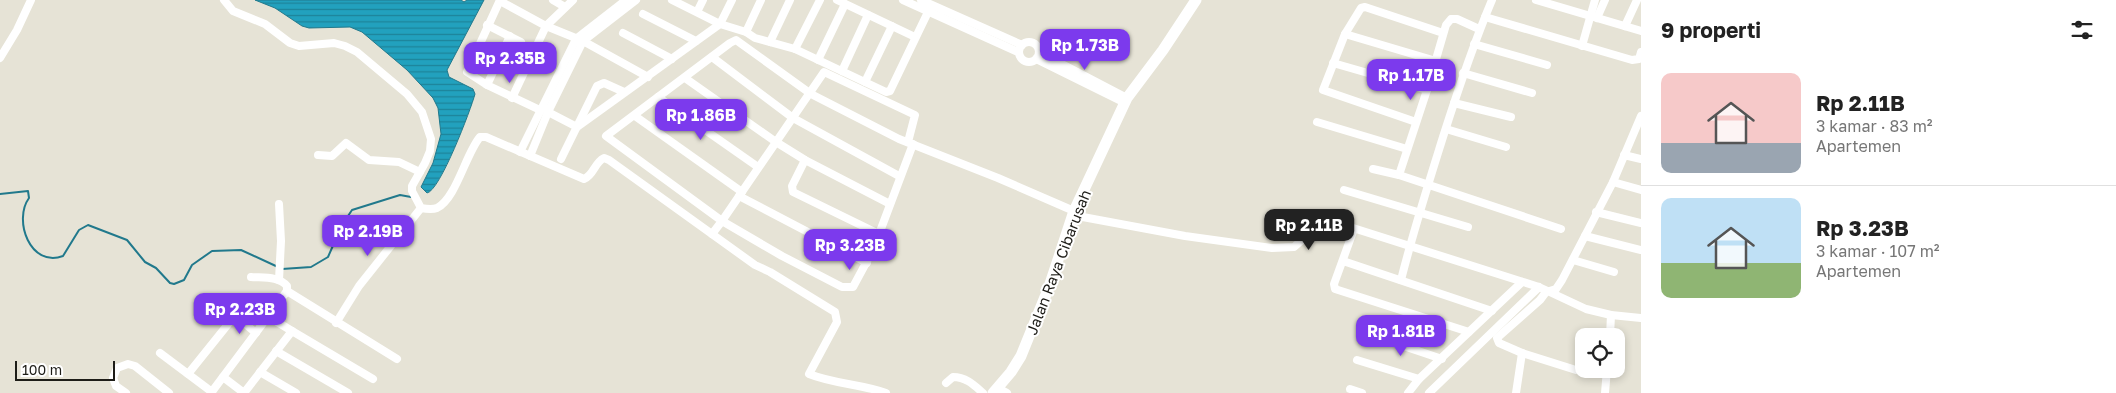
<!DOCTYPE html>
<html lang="id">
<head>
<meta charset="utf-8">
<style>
  body { margin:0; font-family:"Golos Text",sans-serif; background:#f2f2f2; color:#222; height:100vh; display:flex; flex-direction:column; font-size:19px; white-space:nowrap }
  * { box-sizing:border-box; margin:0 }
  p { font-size:16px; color:#767676 }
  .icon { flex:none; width:28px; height:28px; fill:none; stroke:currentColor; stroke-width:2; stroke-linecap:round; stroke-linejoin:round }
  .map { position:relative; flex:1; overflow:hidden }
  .panel { display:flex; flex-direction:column; background:#fff; width:475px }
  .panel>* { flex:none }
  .controls { position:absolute; left:1575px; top:328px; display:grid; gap:10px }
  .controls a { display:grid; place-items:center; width:50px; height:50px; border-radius:10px; background:#fff; box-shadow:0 2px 8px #0003; font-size:25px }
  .scale { position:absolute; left:15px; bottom:12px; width:100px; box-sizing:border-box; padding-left:5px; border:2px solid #1e1d18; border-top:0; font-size:14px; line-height:18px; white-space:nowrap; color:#1e1d18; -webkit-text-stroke:4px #fff; paint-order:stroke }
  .price { position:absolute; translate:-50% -42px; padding:0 11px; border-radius:10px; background:#7c3aed; color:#fff; font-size:16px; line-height:32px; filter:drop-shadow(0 1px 2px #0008) }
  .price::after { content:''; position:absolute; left:50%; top:30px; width:15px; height:11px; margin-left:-8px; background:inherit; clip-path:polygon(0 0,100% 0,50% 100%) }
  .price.active { background:#222; color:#fff }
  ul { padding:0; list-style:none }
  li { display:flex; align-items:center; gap:15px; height:125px; padding:0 20px }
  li+li { border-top:1px solid #e0e0e0 }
  li span { display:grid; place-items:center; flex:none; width:140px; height:100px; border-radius:10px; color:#555 }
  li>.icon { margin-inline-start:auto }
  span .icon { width:60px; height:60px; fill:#fffc; stroke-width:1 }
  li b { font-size:21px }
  h2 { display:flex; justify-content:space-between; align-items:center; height:60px; padding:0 20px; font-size:21px }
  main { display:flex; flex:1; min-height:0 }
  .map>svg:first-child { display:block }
  .water { fill:url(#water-rules); stroke:#21798c }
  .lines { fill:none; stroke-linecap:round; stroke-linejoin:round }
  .stream { stroke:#21798c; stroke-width:2 }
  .street { stroke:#fff; stroke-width:8 }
  .primary { stroke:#fff; stroke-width:11 }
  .labels { text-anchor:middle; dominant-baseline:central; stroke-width:4; stroke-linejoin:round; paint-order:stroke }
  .street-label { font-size:15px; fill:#1e1d18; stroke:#fff }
</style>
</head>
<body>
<main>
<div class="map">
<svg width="1641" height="393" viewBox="0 0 1641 393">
  <defs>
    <pattern id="water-rules" width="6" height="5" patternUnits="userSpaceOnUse" patternTransform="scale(1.25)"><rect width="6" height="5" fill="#22a1be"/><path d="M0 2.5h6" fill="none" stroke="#1d8399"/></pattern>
  </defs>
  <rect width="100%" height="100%" fill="#e6e3d6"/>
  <path class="water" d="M255 0H461L464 2 467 0H484L447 70 449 77 473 89 475 94C471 109 440 191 427 193L421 187 433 163 441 134 438 108 433 98 407 70 362 32 350 27 309 28 302 26 275 8Z"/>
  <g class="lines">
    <g class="stream">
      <path d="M0 194 28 191 29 198C13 220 30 268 63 256L79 230 88 225 127 240 145 262 156 268 170 283 174 284 184 280 192 265 212 251 241 250 278 267"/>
      <path d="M282 269 311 267 328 257 342 225 352 210 400 195 411 197"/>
    </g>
    <g class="street">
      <path d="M224 0 233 11 265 24 290 43 299 46 334 43 345 46 357 52 407 94 422 112 431 139 430 151 425 163 412 186V191L421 208C426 209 432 210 437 208 456 199 466 153 480 137H486L584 179C594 175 594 163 604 158L609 160 755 265 770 272 835 312 837 322 809 374C834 384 861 384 886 393"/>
      <path d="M500 0 467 72 487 85 540 110"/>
      <path d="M553 0 565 7"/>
      <path d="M672 0 720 24 746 32 755 38 795 49 886 92 890 91 928 12"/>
      <path d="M837 0 915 37"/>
      <path d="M903 0 1018 52"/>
      <path d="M921 0 1022 45"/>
      <path d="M1536 0 1641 31"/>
      <path d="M500 1 546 26 583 41 648 77"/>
      <path d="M697 12 703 0"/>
      <path d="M643 14 696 41"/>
      <path d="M1485 17 1632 60 1639 59 1641 52"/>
      <path d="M1597 18 1605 0"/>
      <path d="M487 25 521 42"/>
      <path d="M1625 26 1637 0"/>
      <path d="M746 32 761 0"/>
      <path d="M623 33 672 59"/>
      <path d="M1345 34 1436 61"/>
      <path d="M770 42 790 0"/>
      <circle cx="1029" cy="52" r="10"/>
      <path d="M1474 44 1547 65"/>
      <path d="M1582 46 1595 0"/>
      <path d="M795 49 820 0"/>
      <path d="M1039 52 1127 98"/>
      <path d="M712 57 793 118 899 176"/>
      <path d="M0 58 17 30 31 0"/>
      <path d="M1036 59 1125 103"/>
      <path d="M818 60 845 4"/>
      <path d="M1333 63 1427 90"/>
      <path d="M842 71 868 15"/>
      <path d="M1463 73 1532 93"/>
      <path d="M685 78 776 142 805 160 890 204"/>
      <path d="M865 82 892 26"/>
      <path d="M487 85 510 36"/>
      <path d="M658 97 758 167"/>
      <path d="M512 98 546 26 573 0"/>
      <path d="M1454 103 1511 117"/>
      <path d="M548 112 577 127 720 24 732 0"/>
      <path d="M635 116 742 192"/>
      <path d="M1317 122 1407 149"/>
      <path d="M1416 122 1323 90 1345 34 1361 8 1365 7 1443 33"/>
      <path d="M1446 129 1506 147"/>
      <path d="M908 142 915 115 824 72 722 221 782 256 842 287H853L873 250 913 144"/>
      <path d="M520 152 576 39 626 0"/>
      <path d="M318 155 332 156 346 143 369 160 399 162 420 172"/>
      <path d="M1624 155 1641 159"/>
      <path d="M530 156 548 112 583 41 636 0"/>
      <path d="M561 159 597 86 604 83 624 92"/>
      <path d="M805 160 792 186 793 192 879 234"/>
      <path d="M1373 169 1399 175 1561 229"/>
      <path d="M1399 175 1427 90 1446 25 1451 19H1457L1479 29"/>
      <path d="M1613 182 1641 190"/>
      <path d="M1344 190 1468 227"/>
      <path d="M739 196 867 263"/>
      <path d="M279 204 281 241 279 280"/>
      <path d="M1596 212 1641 223"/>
      <path d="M1072 215 1185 236 1272 248 1294 247 1318 226 1331 221 1539 287 1586 309 1611 315 1641 318"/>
      <path d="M1354 229 1334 284 1335 289 1469 332"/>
      <path d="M712 234 722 221 606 136 730 43 736 40 811 94 899 139 998 178 1074 211"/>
      <path d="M1585 236 1641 250"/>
      <path d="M1573 260 1614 272"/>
      <path d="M1343 261 1492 311"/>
      <path d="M251 277C263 278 279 276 287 286V291L397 359"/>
      <path d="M1401 280C1413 232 1428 185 1443 137 1458 90 1473 45 1492 0"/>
      <path d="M269 317 292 331"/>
      <path d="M336 323 359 286 421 208"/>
      <path d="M1368 334 1442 359"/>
      <path d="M1610 336 1611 315"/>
      <path d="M276 351 348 393"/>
      <path d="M160 353 212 392"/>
      <path d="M1357 360 1419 379"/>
      <path d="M1576 370 1522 353 1499 343 1497 338 1540 300 1546 292 1556 289 1562 280 1613 182 1641 116"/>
      <path d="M260 372 296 393"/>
      <path d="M188 374 233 318 237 317 256 333"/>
      <path d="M223 377 244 393"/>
      <path d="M946 383 953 377C966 377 974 385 983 393"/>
      <path d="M998 388 1007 393"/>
      <path d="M1350 389 1362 393"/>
      <path d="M126 393 116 386 113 378 117 368 128 364 135 366 169 393"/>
      <path d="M211 393 287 291"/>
      <path d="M244 393 292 331 373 379"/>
      <path d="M1408 393 1419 379 1522 282"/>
      <path d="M1429 393 1539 287"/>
      <path d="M1516 393 1522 353"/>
      <path d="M1605 393 1607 369"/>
    </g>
    <path class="primary" d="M993 393 1011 372 1021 356 1049 287 1074 211 1127 98 1163 50 1196 0"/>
  </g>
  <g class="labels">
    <g class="street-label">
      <text transform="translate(1058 262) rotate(-69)">Jalan Raya Cibarusah</text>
    </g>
  </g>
</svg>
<div class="controls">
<a><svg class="icon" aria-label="locate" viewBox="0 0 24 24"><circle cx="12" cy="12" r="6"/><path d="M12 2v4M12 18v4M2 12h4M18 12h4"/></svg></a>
</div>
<div class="scale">100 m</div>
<b class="price" style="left:1085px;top:71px">Rp 1.73B</b>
<b class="price" style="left:510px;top:84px">Rp 2.35B</b>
<b class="price" style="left:1411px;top:101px">Rp 1.17B</b>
<b class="price" style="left:701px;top:141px">Rp 1.86B</b>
<b class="price active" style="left:1309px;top:251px">Rp 2.11B</b>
<b class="price" style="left:368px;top:257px">Rp 2.19B</b>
<b class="price" style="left:850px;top:271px">Rp 3.23B</b>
<b class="price" style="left:240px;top:335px">Rp 2.23B</b>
<b class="price" style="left:1401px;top:357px">Rp 1.81B</b>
</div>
<section class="panel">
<h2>9 properti<svg class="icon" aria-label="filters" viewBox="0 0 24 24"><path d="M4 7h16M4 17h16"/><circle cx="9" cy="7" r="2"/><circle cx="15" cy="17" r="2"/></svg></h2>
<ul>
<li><span style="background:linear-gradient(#f6c9c9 70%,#9aa5b1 0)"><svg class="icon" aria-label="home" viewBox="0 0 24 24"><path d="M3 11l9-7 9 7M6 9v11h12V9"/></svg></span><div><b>Rp 2.11B</b><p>3 kamar · 83 m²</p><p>Apartemen</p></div></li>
<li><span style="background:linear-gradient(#bfe0f5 65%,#8fb573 0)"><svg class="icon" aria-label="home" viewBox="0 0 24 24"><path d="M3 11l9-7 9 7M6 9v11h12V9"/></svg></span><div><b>Rp 3.23B</b><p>3 kamar · 107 m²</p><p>Apartemen</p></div></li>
</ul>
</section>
</main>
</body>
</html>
